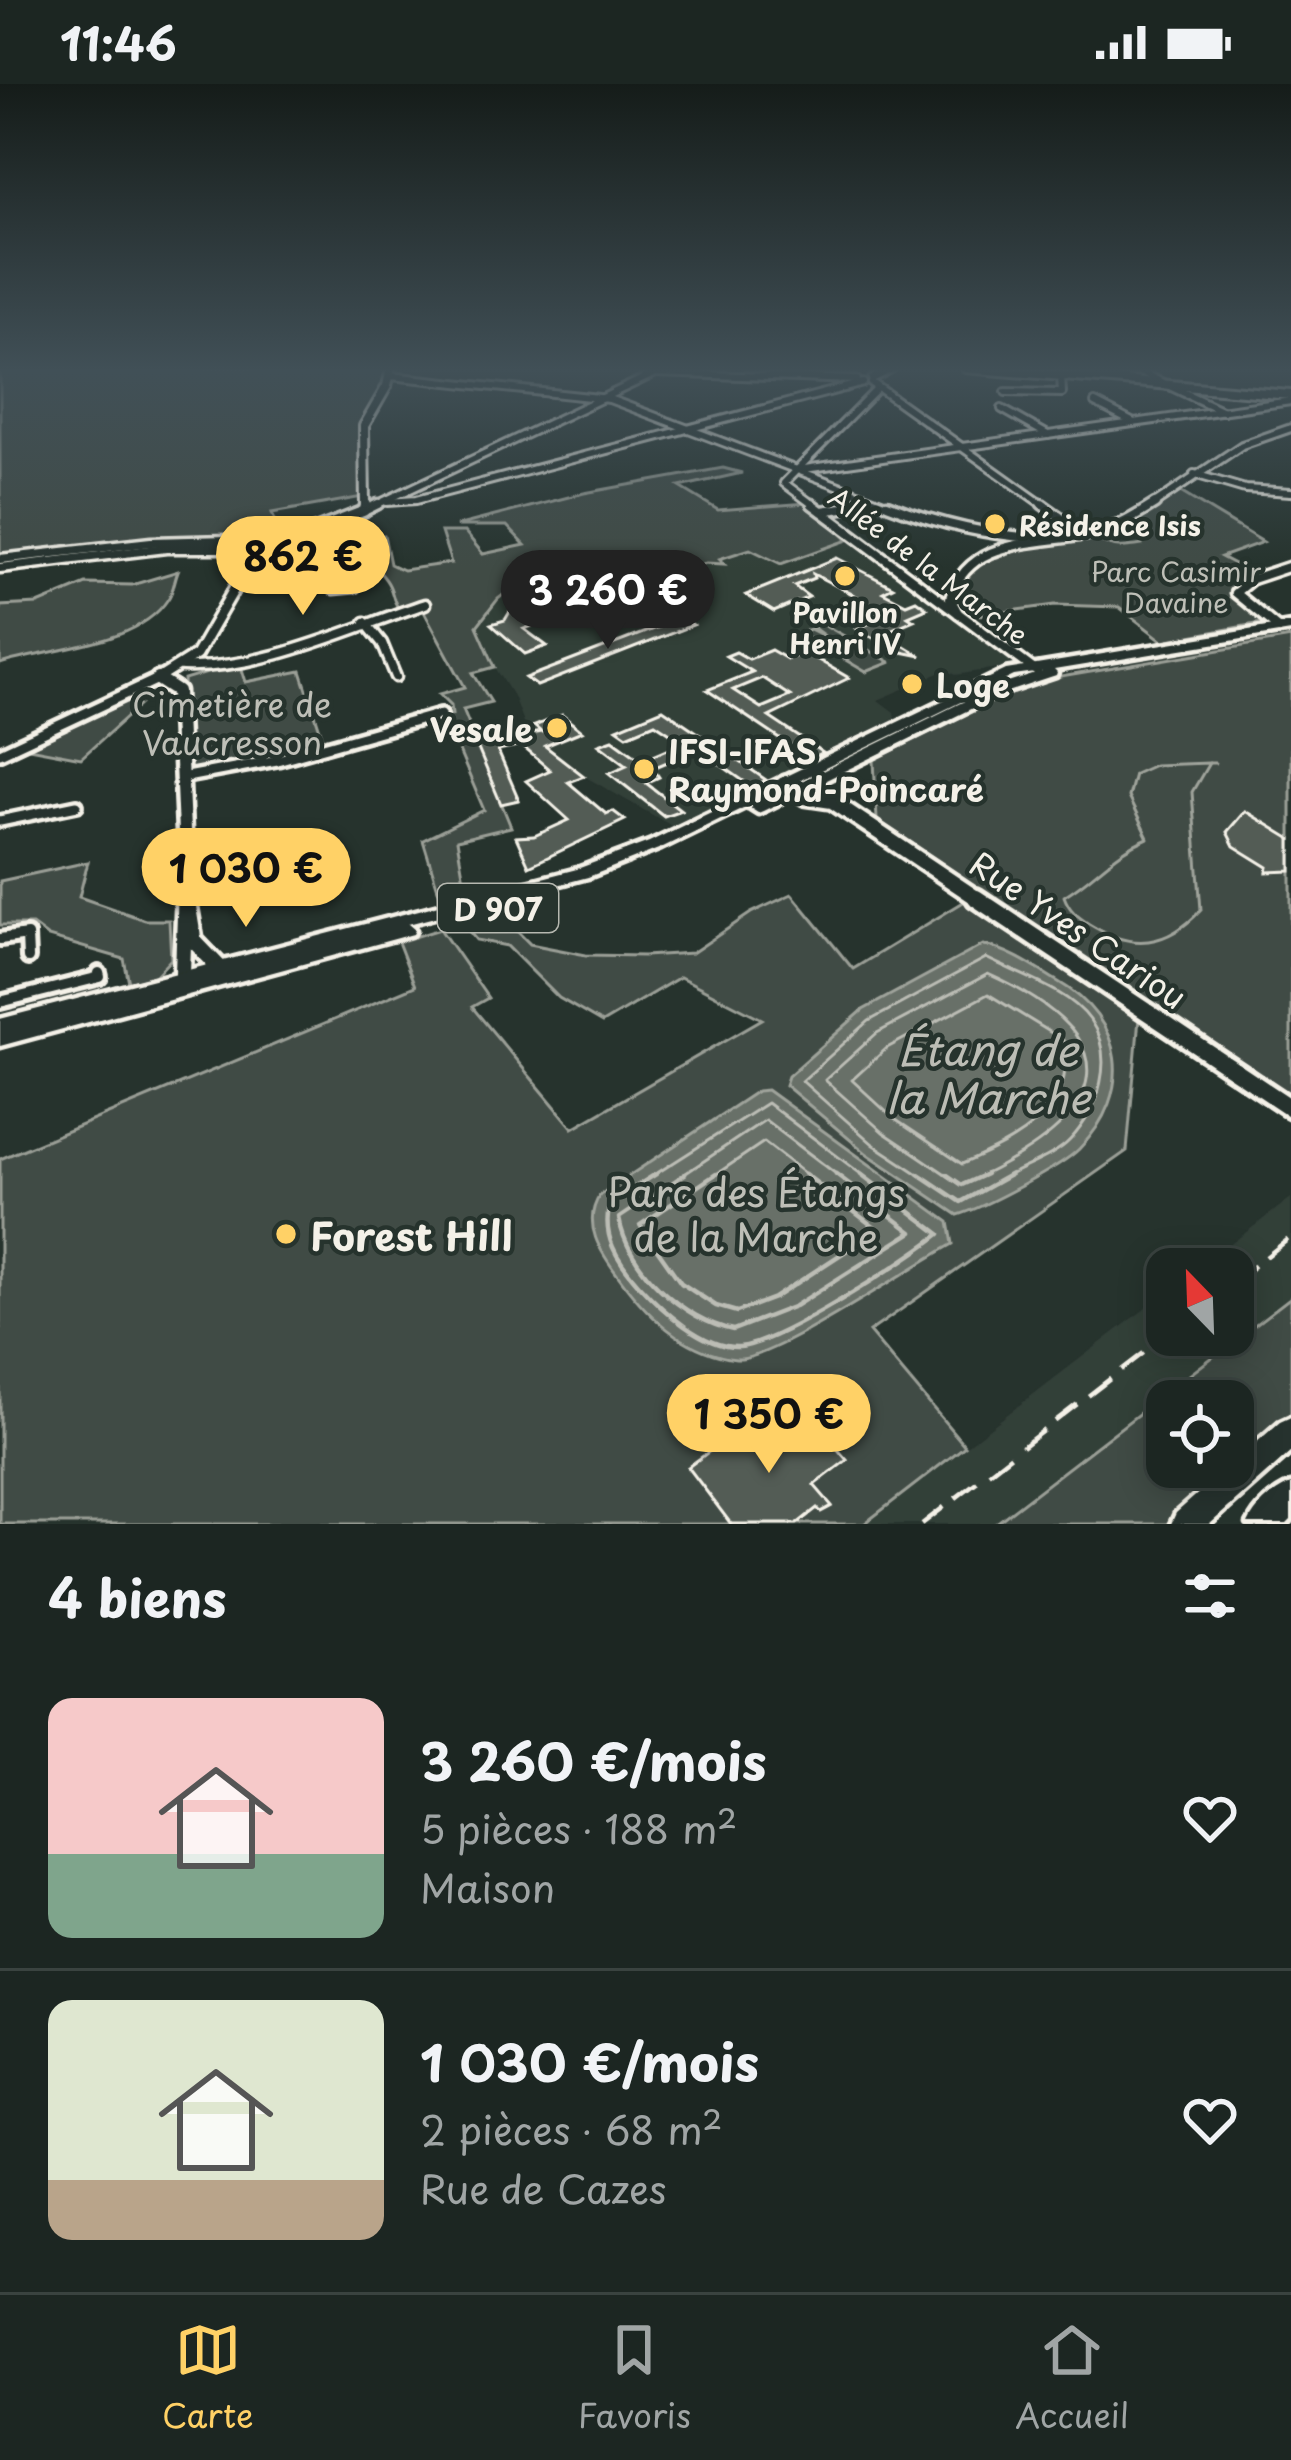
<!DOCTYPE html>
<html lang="fr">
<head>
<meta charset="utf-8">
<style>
  body { margin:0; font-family:"Playpen Sans",sans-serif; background:#252e2a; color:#f1f3f6; height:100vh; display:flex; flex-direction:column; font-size:45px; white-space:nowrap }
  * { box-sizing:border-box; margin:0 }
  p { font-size:39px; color:#a0a5a5 }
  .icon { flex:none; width:66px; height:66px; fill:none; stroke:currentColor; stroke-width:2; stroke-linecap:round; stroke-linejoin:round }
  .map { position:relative; height:1440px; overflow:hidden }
  .side { display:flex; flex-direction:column; background:#1c2622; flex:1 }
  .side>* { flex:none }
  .needle { width:78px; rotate:337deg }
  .tools { position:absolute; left:1146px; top:1164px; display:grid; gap:24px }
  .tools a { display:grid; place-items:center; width:108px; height:108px; border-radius:24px; background:#1c2622; box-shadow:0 6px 30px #0003,0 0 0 3px #3a4340; font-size:60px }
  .price { position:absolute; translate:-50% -102px; padding:0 27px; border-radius:42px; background:#ffd166; color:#111; font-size:39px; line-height:78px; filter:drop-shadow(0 3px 6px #0008) }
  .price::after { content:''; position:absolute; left:50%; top:72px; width:36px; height:27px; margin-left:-18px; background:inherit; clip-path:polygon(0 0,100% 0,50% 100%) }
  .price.active { background:#222; color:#fff }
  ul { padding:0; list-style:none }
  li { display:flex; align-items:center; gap:36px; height:300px; padding:0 48px }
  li+li { border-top:3px solid #3a4340 }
  li span { display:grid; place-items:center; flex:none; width:336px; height:240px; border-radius:24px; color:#555 }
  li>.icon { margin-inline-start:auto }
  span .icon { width:144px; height:144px; fill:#fffc; stroke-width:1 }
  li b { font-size:51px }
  h2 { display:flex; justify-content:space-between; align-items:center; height:144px; padding:0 48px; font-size:51px }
  .status { display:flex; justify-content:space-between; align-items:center; height:84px; padding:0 60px; background:#1c2622; direction:ltr }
  .status svg { height:33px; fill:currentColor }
  .tab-bar { display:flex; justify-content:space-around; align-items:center; height:168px; border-top:3px solid #3a4340; background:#1c2622; font-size:33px; color:#a0a5a5 }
  .tab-bar a { display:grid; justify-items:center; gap:6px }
  .tab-bar .active { color:#ffd166 }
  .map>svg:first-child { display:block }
  .built { fill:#333f39 }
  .green { fill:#414b45; stroke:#9a9e96; stroke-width:3 }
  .water { fill:#676f68; stroke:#9fa39b; stroke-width:3 }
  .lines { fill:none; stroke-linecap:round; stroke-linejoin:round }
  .shore-far1 { stroke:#bcbdb5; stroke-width:3 }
  .shore { stroke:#bcbdb5; stroke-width:4.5 }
  .stream { stroke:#9fa39b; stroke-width:3 }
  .building { fill:#525c55; stroke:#f4f1e8; stroke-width:3; fill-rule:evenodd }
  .minor-far3-casing { stroke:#f4f1e8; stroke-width:12 }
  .minor-far2-casing { stroke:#f4f1e8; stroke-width:15 }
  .minor-far1-casing { stroke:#f4f1e8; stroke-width:18 }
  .minor-casing { stroke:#f4f1e8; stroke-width:20 }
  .tertiary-far3-casing { stroke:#f4f1e8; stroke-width:14 }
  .tertiary-far2-casing { stroke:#f4f1e8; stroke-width:16 }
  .tertiary-far1-casing { stroke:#f4f1e8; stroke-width:21 }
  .tertiary-casing { stroke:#f4f1e8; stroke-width:24 }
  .secondary-far1-casing { stroke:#f4f1e8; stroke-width:22 }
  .secondary-casing { stroke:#f4f1e8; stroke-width:26 }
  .primary-casing { stroke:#f4f1e8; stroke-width:9 }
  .motorway-casing { stroke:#f4f1e8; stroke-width:9 }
  .minor-far3 { stroke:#26332d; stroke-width:6 }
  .minor-far2 { stroke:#26332d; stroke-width:8 }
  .minor-far1 { stroke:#26332d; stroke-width:9 }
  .minor { stroke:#26332d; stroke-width:10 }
  .tertiary-far3 { stroke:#26332d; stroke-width:8 }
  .tertiary-far2 { stroke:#26332d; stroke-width:9 }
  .tertiary-far1 { stroke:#26332d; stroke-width:12 }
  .tertiary { stroke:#26332d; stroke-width:15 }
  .secondary-far1 { stroke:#26332d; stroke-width:14 }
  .secondary { stroke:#26332d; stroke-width:16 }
  .primary { fill:#26332d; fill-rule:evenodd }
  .motorway { fill:#26332d; fill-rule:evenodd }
  .rail { stroke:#f4f1e8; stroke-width:4.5; stroke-dasharray:28 14; stroke-linecap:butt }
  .poi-dot { fill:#ffd166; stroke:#26332d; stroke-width:4.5 }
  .labels { text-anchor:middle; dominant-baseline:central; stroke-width:9; stroke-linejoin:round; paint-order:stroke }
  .far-poi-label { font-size:27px; font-weight:bold; fill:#f4f1e8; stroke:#26332d; text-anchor:start }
  .far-street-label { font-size:27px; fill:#f4f1e8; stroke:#26332d }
  .far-park-label { font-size:27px; fill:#bebfb7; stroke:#26332d }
  .shield { fill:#26332d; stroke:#b6b8b0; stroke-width:3 }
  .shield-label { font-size:30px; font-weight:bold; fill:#f4f1e8 }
  .poi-label { font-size:33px; font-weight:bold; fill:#f4f1e8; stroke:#26332d; text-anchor:start }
  .park-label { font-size:33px; fill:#bebfb7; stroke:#26332d }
  .street-label { font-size:33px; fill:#f4f1e8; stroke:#26332d }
  .near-park-label { font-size:39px; fill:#bebfb7; stroke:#26332d }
  .near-poi-label { font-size:39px; font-weight:bold; fill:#f4f1e8; stroke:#26332d; text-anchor:start }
  .near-water-label { font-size:42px; font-style:italic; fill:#bcbdb5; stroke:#26332d }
</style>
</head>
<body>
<div class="status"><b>11:46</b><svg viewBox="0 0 49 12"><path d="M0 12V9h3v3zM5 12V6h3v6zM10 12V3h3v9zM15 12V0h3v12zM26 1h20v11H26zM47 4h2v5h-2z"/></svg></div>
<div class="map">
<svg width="1291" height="1440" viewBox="0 0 1291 1440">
  <rect width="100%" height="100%" fill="#26332d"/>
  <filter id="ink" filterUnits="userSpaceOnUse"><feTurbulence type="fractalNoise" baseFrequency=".00833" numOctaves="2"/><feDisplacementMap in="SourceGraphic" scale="24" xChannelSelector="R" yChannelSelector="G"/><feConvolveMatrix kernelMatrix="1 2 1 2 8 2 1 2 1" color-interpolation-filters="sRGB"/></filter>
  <g filter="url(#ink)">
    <g class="built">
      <path d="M842 457 857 460 1010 576V582L956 591 946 586 919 598 920 605 906 604 878 616 894 628 895 634 672 742 584 692 526 646 513 612 480 559 476 542 498 515 531 489 609 476Z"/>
      <path d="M1291 1114V1213L995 1440H864L1167 1208V1251H1233V1185H1198Z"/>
    </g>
    <g class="green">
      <path d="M0 284H387L384 309 361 339 369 387 363 413 272 429 279 447H300L288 454H145L0 472Z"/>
      <path d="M723 384 742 389 680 403 718 426 807 419 848 456 781 480 750 465 719 475 724 480 706 479 684 486 699 499 691 501 607 479 563 486 570 499 529 505 517 500 498 515 477 542 495 583 473 589 491 618 463 625 511 743 457 756 467 813 442 818 423 756 484 726 444 632 452 630 451 621 440 610 465 603 420 520 399 525C391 515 394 507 386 496 376 482 369 479 364 460L328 458 312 452 345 439 343 453 384 451 390 480 403 486 451 479 441 448H465L483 470 525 461 507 442H456L584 409Z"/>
      <path d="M1177 406 1263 458 1221 473 1255 491 1238 496 1232 509 1261 539 1163 557 1119 523 1055 521 980 531 958 507 962 490C983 475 1062 449 1088 454 1116 459 1105 467 1142 461V440L1132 437Z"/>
      <path d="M178 487C174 497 174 506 168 515 137 563 49 564 0 580V522L38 520 86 500 132 501Z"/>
      <path d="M823 540 890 578H891L866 588 800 549 810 545 826 553 812 543Z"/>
      <path d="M1291 554V1012L877 736 874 676 1011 608 1055 594Z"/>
      <path d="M240 579 246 598 301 587 324 658 278 672 188 686 184 596Z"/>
      <path d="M123 616 140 621 81 674 23 663Z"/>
      <path d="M88 778 79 813 145 836H169L171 875 155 892 129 899 124 875 48 853 32 841H0V797Z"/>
      <path d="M792 810 853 885 970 814 1139 934 1127 1067 869 1248 965 1362 864 1440H0V1075L415 902 398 858 440 845 488 914 472 923 573 1044 762 935 680 893 602 939 559 914 507 862 476 856 464 841 501 831 530 860 586 871 644 872 692 869 751 829Z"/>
      <path d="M1291 1213V1331L1233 1382V1317H1167V1383H1232L1167 1440H995Z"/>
    </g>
    <g class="water">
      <path d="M983 861C1010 866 1034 883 1057 897 1125 936 1135 1008 1079 1065 1062 1082 983 1124 958 1131L866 1069 785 1001 788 992 863 926Z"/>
      <path d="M767 1006 949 1138 953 1160C914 1181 769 1279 736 1275 686 1269 647 1232 619 1193 601 1169 581 1140 600 1111L757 1007Z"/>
    </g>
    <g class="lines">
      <g class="shore-far1">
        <path d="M988 910 1063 956C1079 1025 1017 1057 962 1080L893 1034 852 996 887 964Z"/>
        <path d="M651 1093 767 1019 865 1093"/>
        <path d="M680 1093 765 1036 840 1093"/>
        <path d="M712 1093 764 1058 809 1093"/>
        <path d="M923 1093 873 1060 802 997 869 937 986 874C1017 890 1069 906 1090 936 1116 974 1099 1025 1070 1056 1055 1072 1025 1082 1006 1093"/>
        <path d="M950 1093 883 1048 825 996 877 949 988 890C1134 956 1110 1030 979 1093"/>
      </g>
      <g class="shore">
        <path d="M656 1090 610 1119C601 1152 617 1176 639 1201 661 1225 704 1265 739 1263 777 1261 907 1176 940 1150L861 1090"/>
        <path d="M685 1090 619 1134C627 1185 684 1236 733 1246L795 1222 912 1148 836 1090"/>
        <path d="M716 1090 640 1141 681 1199 716 1222 737 1228 774 1214 878 1146 805 1090"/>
        <path d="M919 1090 961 1118 1011 1090"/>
        <path d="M946 1090 962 1101 986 1090"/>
      </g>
      <g class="stream">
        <path d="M1209 679 1192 708 1201 826C1167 863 1132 867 1089 840 1077 832 1069 826 1064 812 1097 792 1112 769 1148 754L1128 713 1134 690 1154 681Z"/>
        <path d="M1209 679H1215"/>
      </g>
    </g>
    <g class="building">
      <path d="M837 474 893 503 883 508 906 520 916 516 927 524 908 532 914 536 883 549 921 572 897 567 857 545 875 537 855 527 872 520 813 490 814 494 794 502 809 513 774 528 746 511Z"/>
      <path d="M565 484 639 527 618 535 594 520 567 530 579 540 567 544 554 534 524 545 547 562 525 570 491 540 505 536 514 521 547 509 580 511Z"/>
      <path d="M682 534 693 541 537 602 526 594Z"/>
      <path d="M771 566 787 575 806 569 849 594 769 633 823 669 810 675 707 606 752 588 726 572 736 568 749 575ZM762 594 790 612 761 624 733 606Z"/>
      <path d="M663 625 716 661 766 696 752 703 698 665 653 684 659 693 646 699 681 726 664 732 609 689 627 681 599 660 613 655 642 676 684 658 655 639 627 651 617 644Z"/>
      <path d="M562 631 582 647 545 662 584 692 568 698 606 730 613 727 625 736 529 782 516 753 534 752 569 736 526 697 550 686 522 662 498 667 519 716 501 720 476 660 541 648 534 642Z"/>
      <path d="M1245 727 1291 755V787L1267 788 1268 783 1234 762 1227 748Z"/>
      <path d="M810 1333 847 1376 814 1401 832 1422 821 1428 817 1424 797 1440H731L688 1383 741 1344 761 1368Z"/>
    </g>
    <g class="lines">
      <defs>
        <g id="minor-far3">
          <path d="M1131 284 1223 327"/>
          <path d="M658 289 857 296"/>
          <path d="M391 292 609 315 895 423"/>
          <path d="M872 295 893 284"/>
          <path d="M872 299 1046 423"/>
          <path d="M1006 308 1062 309 1061 291"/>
          <path d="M1095 319 1134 339"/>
          <path d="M1002 325 1048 351"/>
          <path d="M797 386 1291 317"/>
          <path d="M1194 390 1245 405 1291 408"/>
          <path d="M387 418 416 416 863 299"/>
          <path d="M372 423 666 284"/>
          <path d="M816 423 784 399 878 304"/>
          <path d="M848 423 877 419"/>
          <path d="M1150 423 1242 361 1291 344"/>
        </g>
        <g id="minor-far2">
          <path d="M812 420 1037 588"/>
          <path d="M887 420C941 441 990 452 1048 455"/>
          <path d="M1042 420 1085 451"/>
          <path d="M364 427 378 420"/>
          <path d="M822 427 869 420"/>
          <path d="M294 454 336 464 333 479 344 493V503"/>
          <path d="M0 475 151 458 267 455 277 460"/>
          <path d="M0 484 166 464H238"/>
          <path d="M333 505 355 503"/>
          <path d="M958 529 950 514C971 450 1041 462 1095 449 1117 444 1136 432 1155 420"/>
          <path d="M365 538 382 559 396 593"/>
          <path d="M1279 545 1235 509 1252 495 1291 482"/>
          <path d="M182 583C264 586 348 545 425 520"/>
          <path d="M153 597 158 595"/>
        </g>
        <g id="minor-far1">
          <path d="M0 669 158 595"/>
          <path d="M181 694 277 676 441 630"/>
          <path d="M0 737 77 721"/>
        </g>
        <g id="minor">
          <path d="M0 855 27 851 28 874"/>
          <path d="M0 918 100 893 99 889"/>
        </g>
        <g id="tertiary-far3">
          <path d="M966 284 1291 311"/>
          <path d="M365 423 364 342 387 302 391 284"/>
        </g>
        <path id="tertiary-far2" d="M158 595 196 571 255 469 364 427 366 420"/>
        <path id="tertiary-far1" d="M158 595 178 608 187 817"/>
        <g id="tertiary">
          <path d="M187 814 194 857 219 883 214 889"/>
          <path d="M182 904 185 817"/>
        </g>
        <path id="secondary-far1" d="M785 699 805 713 832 717 981 817"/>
        <path id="secondary" d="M976 814 1291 1024"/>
        <path id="primary" d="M1291 539V547L1054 586 1057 589 1056 592 999 611 763 727 758 729 750 724 753 721 989 605 1042 588 1014 592 661 764 588 793 408 840 415 846 413 850 0 962V935L577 785 649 758 1006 586Z"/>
        <g id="motorway">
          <path d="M1291 1333V1368L1210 1440H1171L1176 1429 1228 1383H1233V1379L1280 1338Z"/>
          <path d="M1291 1400V1436L1287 1440H1248C1256 1422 1274 1407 1291 1400Z"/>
        </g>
      </defs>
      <use href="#minor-far3" class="minor-far3-casing"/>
      <use href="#minor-far2" class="minor-far2-casing"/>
      <use href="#minor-far1" class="minor-far1-casing"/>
      <use href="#minor" class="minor-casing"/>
      <use href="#tertiary-far3" class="tertiary-far3-casing"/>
      <use href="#tertiary-far2" class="tertiary-far2-casing"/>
      <use href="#tertiary-far1" class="tertiary-far1-casing"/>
      <use href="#tertiary" class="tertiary-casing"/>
      <use href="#secondary-far1" class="secondary-far1-casing"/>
      <use href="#secondary" class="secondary-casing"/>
      <use href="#primary" class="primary-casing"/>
      <use href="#motorway" class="motorway-casing"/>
      <use href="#minor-far3" class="minor-far3"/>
      <use href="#minor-far2" class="minor-far2"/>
      <use href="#minor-far1" class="minor-far1"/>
      <use href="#minor" class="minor"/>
      <use href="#tertiary-far3" class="tertiary-far3"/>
      <use href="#tertiary-far2" class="tertiary-far2"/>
      <use href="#tertiary-far1" class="tertiary-far1"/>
      <use href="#tertiary" class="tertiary"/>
      <use href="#secondary-far1" class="secondary-far1"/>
      <use href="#secondary" class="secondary"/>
      <use href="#primary" class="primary"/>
      <use href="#motorway" class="motorway"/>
      <g class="rail">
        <path d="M1233 1199 1291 1153"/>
        <path d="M922 1440 1167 1251"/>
      </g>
    </g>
  </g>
  <linearGradient id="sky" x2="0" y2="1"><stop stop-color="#151c19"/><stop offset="0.59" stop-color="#415057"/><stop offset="1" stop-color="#415057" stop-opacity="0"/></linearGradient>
  <rect width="1291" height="485" fill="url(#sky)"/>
  <g class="poi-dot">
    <circle cx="995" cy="440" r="12"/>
    <circle cx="845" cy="492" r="12"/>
    <circle cx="912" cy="600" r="12"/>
    <circle cx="557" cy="644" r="12"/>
    <circle cx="644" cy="685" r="12"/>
    <circle cx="286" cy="1150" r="12"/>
  </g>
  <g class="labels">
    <g class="far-poi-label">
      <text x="1019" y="440">Résidence Isis</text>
      <text x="845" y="527" text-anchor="middle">Pavillon<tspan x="845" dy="31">Henri IV</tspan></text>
    </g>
    <g class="far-street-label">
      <text transform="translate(929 481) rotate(37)">Allée de la Marche</text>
    </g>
    <g class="far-park-label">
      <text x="1176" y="486">Parc Casimir<tspan x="1176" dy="31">Davaine</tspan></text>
    </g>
    <rect class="shield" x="438" y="800" width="120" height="48" rx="9"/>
    <g class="shield-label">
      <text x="498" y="824">D 907</text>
    </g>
    <g class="poi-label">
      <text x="936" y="600">Loge</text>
      <text x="533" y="644" text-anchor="end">Vesale</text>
      <text x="668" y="666">IFSI-IFAS<tspan x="668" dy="38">Raymond-Poincaré</tspan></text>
    </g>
    <g class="park-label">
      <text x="232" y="619">Cimetière de<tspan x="232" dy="38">Vaucresson</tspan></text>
    </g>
    <g class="street-label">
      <text transform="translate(1079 845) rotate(34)">Rue Yves Cariou</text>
    </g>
    <g class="near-park-label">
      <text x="756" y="1106">Parc des Étangs<tspan x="756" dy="45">de la Marche</tspan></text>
    </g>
    <g class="near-poi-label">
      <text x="310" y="1150">Forest Hill</text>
    </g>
    <g class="near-water-label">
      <text x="988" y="964">Étang de<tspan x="988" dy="48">la Marche</tspan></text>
    </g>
  </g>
</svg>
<div class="tools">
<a><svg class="needle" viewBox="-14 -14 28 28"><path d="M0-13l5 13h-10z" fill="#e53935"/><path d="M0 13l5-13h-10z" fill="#a0a5a5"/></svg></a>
<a><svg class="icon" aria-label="locate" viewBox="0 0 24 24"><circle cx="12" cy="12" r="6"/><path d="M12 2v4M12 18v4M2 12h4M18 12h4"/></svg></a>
</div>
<b class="price" style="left:303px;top:534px">862 €</b>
<b class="price active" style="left:608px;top:568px">3 260 €</b>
<b class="price" style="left:246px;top:846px">1 030 €</b>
<b class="price" style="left:769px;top:1392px">1 350 €</b>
</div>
<section class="side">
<h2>4 biens<svg class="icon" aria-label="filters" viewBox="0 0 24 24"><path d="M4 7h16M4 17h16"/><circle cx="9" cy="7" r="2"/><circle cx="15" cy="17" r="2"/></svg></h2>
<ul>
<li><span style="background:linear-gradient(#f6c9c9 65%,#7fa58c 0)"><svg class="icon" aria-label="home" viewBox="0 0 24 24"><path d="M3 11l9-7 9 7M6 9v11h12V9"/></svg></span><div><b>3 260 €/mois</b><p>5 pièces · 188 m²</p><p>Maison</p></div><svg class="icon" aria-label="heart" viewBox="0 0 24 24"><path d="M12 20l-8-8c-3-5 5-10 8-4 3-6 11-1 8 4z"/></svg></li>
<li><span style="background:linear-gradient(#dfe7d0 75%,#b9a48a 0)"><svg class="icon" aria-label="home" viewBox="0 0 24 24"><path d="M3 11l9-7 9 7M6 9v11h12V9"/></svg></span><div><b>1 030 €/mois</b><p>2 pièces · 68 m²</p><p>Rue de Cazes</p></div><svg class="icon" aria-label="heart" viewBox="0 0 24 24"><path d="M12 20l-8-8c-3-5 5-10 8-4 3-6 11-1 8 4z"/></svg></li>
</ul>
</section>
<nav class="tab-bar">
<a class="active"><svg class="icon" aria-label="map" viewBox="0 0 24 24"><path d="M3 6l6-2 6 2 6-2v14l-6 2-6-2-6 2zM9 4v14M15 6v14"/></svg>Carte</a>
<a><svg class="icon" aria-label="saved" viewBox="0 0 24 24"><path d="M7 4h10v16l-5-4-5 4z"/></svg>Favoris</a>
<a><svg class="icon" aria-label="home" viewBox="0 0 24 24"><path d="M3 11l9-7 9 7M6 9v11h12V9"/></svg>Accueil</a>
</nav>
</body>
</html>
